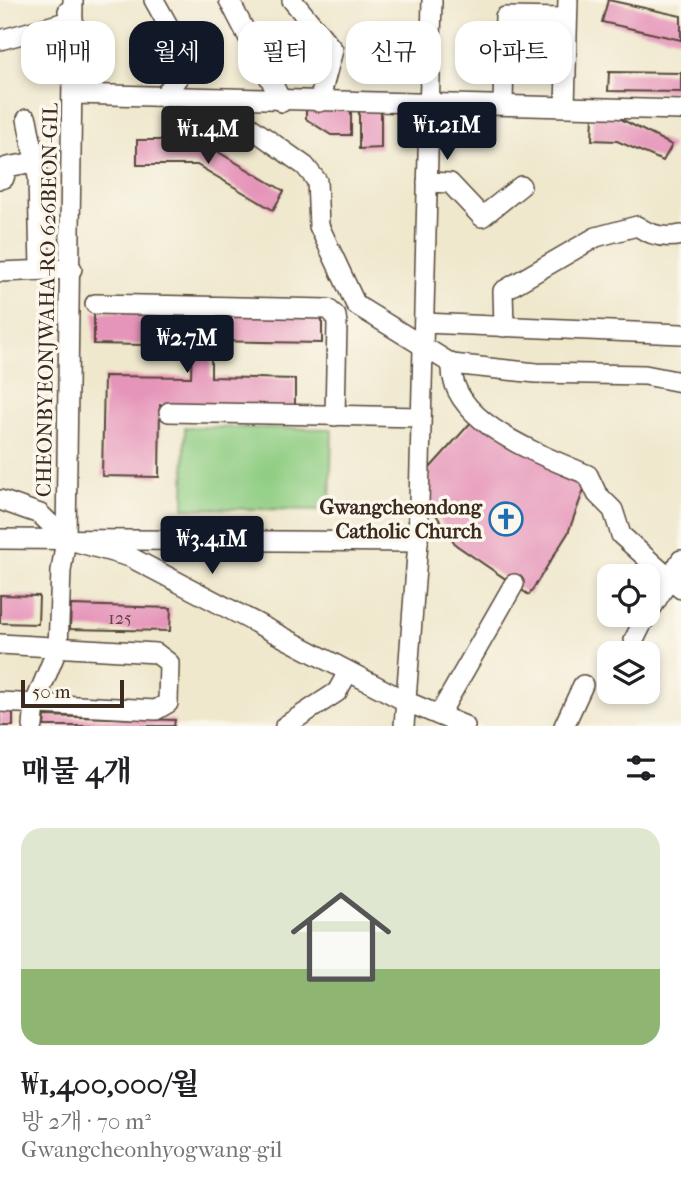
<!DOCTYPE html>
<html lang="ko">
<head>
<meta charset="utf-8">
<style>
  body { margin:0; font-family:"IM FELL French Canon","Noto Serif KR",serif; background:#f2f2f2; color:#202124; height:100vh; display:flex; flex-direction:column; font-size:26px; white-space:nowrap }
  * { box-sizing:border-box; margin:0 }
  p { font-size:23px; color:#757577 }
  .icon { flex:none; width:38px; height:38px; fill:none; stroke:currentColor; stroke-width:2; stroke-linecap:round; stroke-linejoin:round }
  .map { position:relative; height:726px; overflow:hidden }
  .sheet { display:flex; flex-direction:column; background:#fff; flex:1 }
  .sheet>* { flex:none }
  .hud { position:absolute; left:21px; top:21px; width:640px; height:63px; display:flex; gap:14px }
  .fabs { position:absolute; left:597px; top:564px; display:grid; gap:14px }
  .fabs a { display:grid; place-items:center; width:63px; height:63px; border-radius:14px; background:#fff; box-shadow:0 4px 10px #0003; font-size:35px }
  .scale { position:absolute; left:21px; bottom:18px; width:103px; box-sizing:border-box; padding-left:7px; border:4px solid #3b2a1e; border-top:0; font-size:19px; line-height:24px; white-space:nowrap; color:#3b2a1e; -webkit-text-stroke:5px #fbf7ec; paint-order:stroke }
  .price { position:absolute; translate:-50% -60px; padding:0 16px; border-radius:7px; background:#111827; color:#fff; font-size:23px; line-height:46px; filter:drop-shadow(0 2px 4px #0008) }
  .price::after { content:''; position:absolute; left:50%; top:42px; width:21px; height:16px; margin-left:-10px; background:inherit; clip-path:polygon(0 0,100% 0,50% 100%) }
  .price.active { background:#222; color:#fff }
  ul { padding:0; list-style:none }
  li { display:grid; align-content:center; gap:14px; height:371px; padding:0 21px }
  li+li { border-top:2px solid #e0e0e0 }
  li span { display:grid; place-items:center; height:217px; border-radius:21px; color:#555 }
  li>.icon { margin-inline-start:auto }
  span .icon { width:126px; height:126px; fill:#fffc; stroke-width:1 }
  li b { font-size:30px }
  h2 { display:flex; justify-content:space-between; align-items:center; height:84px; padding:0 21px; font-size:30px }
  .chip { padding:0 24px; border-radius:21px; background:#fff; box-shadow:0 4px 10px #0003; font-size:24px; line-height:63px }
  .chip.active { background:#111827; color:#fff }
  .map>svg:first-child { display:block }
  .green { fill:#8fcd82; stroke:#657c50; stroke-width:2 }
  .building { fill:#e695ba }
  .lines { fill:none; stroke-linecap:round; stroke-linejoin:round }
  .minor-casing { stroke:#564638; stroke-width:22 }
  .minor { stroke:#fff; stroke-width:19 }
  .labels { text-anchor:middle; dominant-baseline:central; stroke-width:7; stroke-linejoin:round; paint-order:stroke }
  .number-label { font-size:18px; fill:#664545 }
  .street-label { font-size:21px; fill:#3b2a1e; stroke:#fbf7ec }
  .poi-label { font-size:21px; font-weight:bold; fill:#3b2a1e; stroke:#fbf7ec; text-anchor:end }
</style>
</head>
<body>
<div class="map">
<svg width="681" height="726" viewBox="0 0 681 726">
  <rect width="100%" height="100%" fill="#fbf7ec"/>
  <filter id="ink" filterUnits="userSpaceOnUse"><feTurbulence type="fractalNoise" baseFrequency=".0143" numOctaves="2"/><feDisplacementMap in="SourceGraphic" scale="14" xChannelSelector="R" yChannelSelector="G"/><feConvolveMatrix kernelMatrix="1 2 1 2 8 2 1 2 1" color-interpolation-filters="sRGB"/></filter>
  <filter id="wash" filterUnits="userSpaceOnUse"><feTurbulence type="fractalNoise" baseFrequency=".00686" numOctaves="4" result="noise"/><feDisplacementMap in="SourceGraphic" scale="28" xChannelSelector="R" yChannelSelector="G"/><feGaussianBlur stdDeviation="1.57" result="paint"/><feColorMatrix in="noise" values="0 0 0 0 0 0 0 0 0 0 0 0 0 0 0 0 0 1.4 0 .05"/><feComposite in="paint" operator="in"/></filter>
  <g filter="url(#wash)">
    <rect width="100%" height="100%" fill="#efe8cd"/>
    <path class="green" d="M185 427 332 429 330 510 184 508Z"/>
    <g id="blocks">
      <g class="building">
        <path d="M608 0 681 16V40L602 22Z"/>
        <path d="M609 72 681 73V92L608 91Z"/>
        <path d="M306 110H351V135H331L306 119Z"/>
        <path d="M359 110H381V148L359 149Z"/>
        <path d="M593 115 615 116 672 145 663 161 617 141 592 140Z"/>
        <path d="M137 140H198L284 191 273 210 197 165H137Z"/>
        <path d="M322 310V343L211 341V377L295 379V407L160 405 159 477 102 476 104 376 191 377 192 346 94 344V312Z"/>
        <path d="M474 419 587 481 568 533 529 595 456 545 429 504V469Z"/>
        <path d="M0 595 39 596 38 624 0 623Z"/>
        <path d="M71 605 171 608 170 631 70 629Z"/>
        <rect x="0" y="710" width="13" height="16"/>
        <path d="M45 716 175 720 174 726H44Z"/>
      </g>
    </g>
  </g>
  <g filter="url(#ink)">
    <use href="#blocks" fill-opacity="0" stroke="#564638" stroke-width="2"/>
    <g class="lines">
      <defs>
        <g id="minor">
          <path d="M154 0 189 63 163 97"/>
          <path d="M229 0 282 102"/>
          <path d="M292 0 333 50 319 102"/>
          <path d="M0 40 73 20 68 11"/>
          <path d="M73 94 681 110"/>
          <path d="M212 100 305 166 317 181 319 226 356 305 452 364C448 423 545 456 588 475L597 494 613 510 621 535 681 589"/>
          <path d="M503 104 505 17 567 18"/>
          <path d="M565 106 568 0"/>
          <path d="M27 119 38 177 40 270"/>
          <path d="M202 127 203 99"/>
          <path d="M0 179 4 178 7 167 35 162"/>
          <path d="M427 182 450 183 482 217 521 186"/>
          <path d="M0 272 72 269"/>
          <path d="M95 304 328 309 336 316 337 324 335 416"/>
          <path d="M424 323 681 334"/>
          <path d="M504 327 503 291 596 237 637 226C650 235 665 239 681 235"/>
          <path d="M452 364 536 373 645 375 681 382"/>
          <path d="M169 412 421 417"/>
          <path d="M0 500 40 514 66 539 130 557 405 701 465 726"/>
          <path d="M0 539 418 542"/>
          <path d="M648 614 681 560"/>
          <path d="M634 640 647 614"/>
          <path d="M0 644 156 653 169 663 168 703 156 710 0 702"/>
          <path d="M439 715 514 584"/>
          <path d="M33 726 35 703 58 647 61 571 66 539 73 0"/>
          <path d="M285 726 337 692 348 672"/>
          <path d="M404 726 418 542 432 0"/>
          <path d="M564 726 583 685"/>
        </g>
      </defs>
      <use href="#minor" class="minor-casing"/>
      <use href="#minor" class="minor"/>
    </g>
  </g>
  <defs>
    <symbol id="church-ring" viewBox="-11 -11 22 22"><circle r="9.5" fill="#fbf7ec" stroke="#1f6fb2" stroke-width="1.5"/><path d="M-1.2-6h2.4v3.5h3.3v2.4h-3.3V6h-2.4V-.1h-3.3v-2.4h3.3Z" fill="#1f6fb2"/></symbol>
  </defs>
  <g fill-rule="evenodd">
    <use href="#church-ring" x="487" y="500" width="38" height="38"/>
  </g>
  <g class="labels">
    <g class="number-label">
      <text x="120" y="618">125</text>
    </g>
    <g class="street-label">
      <text transform="translate(47 300) rotate(-89)">CHEONBYEONJWAHA-RO 626BEON-GIL</text>
    </g>
    <g class="poi-label">
      <text x="482" y="507">Gwangcheondong<tspan x="482" dy="24">Catholic Church</tspan></text>
    </g>
  </g>
</svg>
<div class="fabs">
<a><svg class="icon" aria-label="locate" viewBox="0 0 24 24"><circle cx="12" cy="12" r="6"/><path d="M12 2v4M12 18v4M2 12h4M18 12h4"/></svg></a>
<a><svg class="icon" aria-label="layers" viewBox="0 0 24 24"><path d="M12 4l9 5-9 5-9-5zM3 14l9 5 9-5"/></svg></a>
</div>
<div class="scale">50 m</div>
<b class="price" style="left:447px;top:162px">₩1.21M</b>
<b class="price active" style="left:208px;top:166px">₩1.4M</b>
<b class="price" style="left:187px;top:375px">₩2.7M</b>
<b class="price" style="left:212px;top:576px">₩3.41M</b>
<div class="hud">
<a class="chip">매매</a>
<a class="chip active">월세</a>
<a class="chip">필터</a>
<a class="chip">신규</a>
<a class="chip">아파트</a>
</div>
</div>
<section class="sheet">
<h2>매물 4개<svg class="icon" aria-label="filters" viewBox="0 0 24 24"><path d="M4 7h16M4 17h16"/><circle cx="9" cy="7" r="2"/><circle cx="15" cy="17" r="2"/></svg></h2>
<ul>
<li><span style="background:linear-gradient(#dfe7d0 65%,#8fb573 0)"><svg class="icon" aria-label="home" viewBox="0 0 24 24"><path d="M3 11l9-7 9 7M6 9v11h12V9"/></svg></span><div><b>₩1,400,000/월</b><p>방 2개 · 70 m²</p><p>Gwangcheonhyogwang-gil</p></div></li>
</ul>
</section>
</body>
</html>
